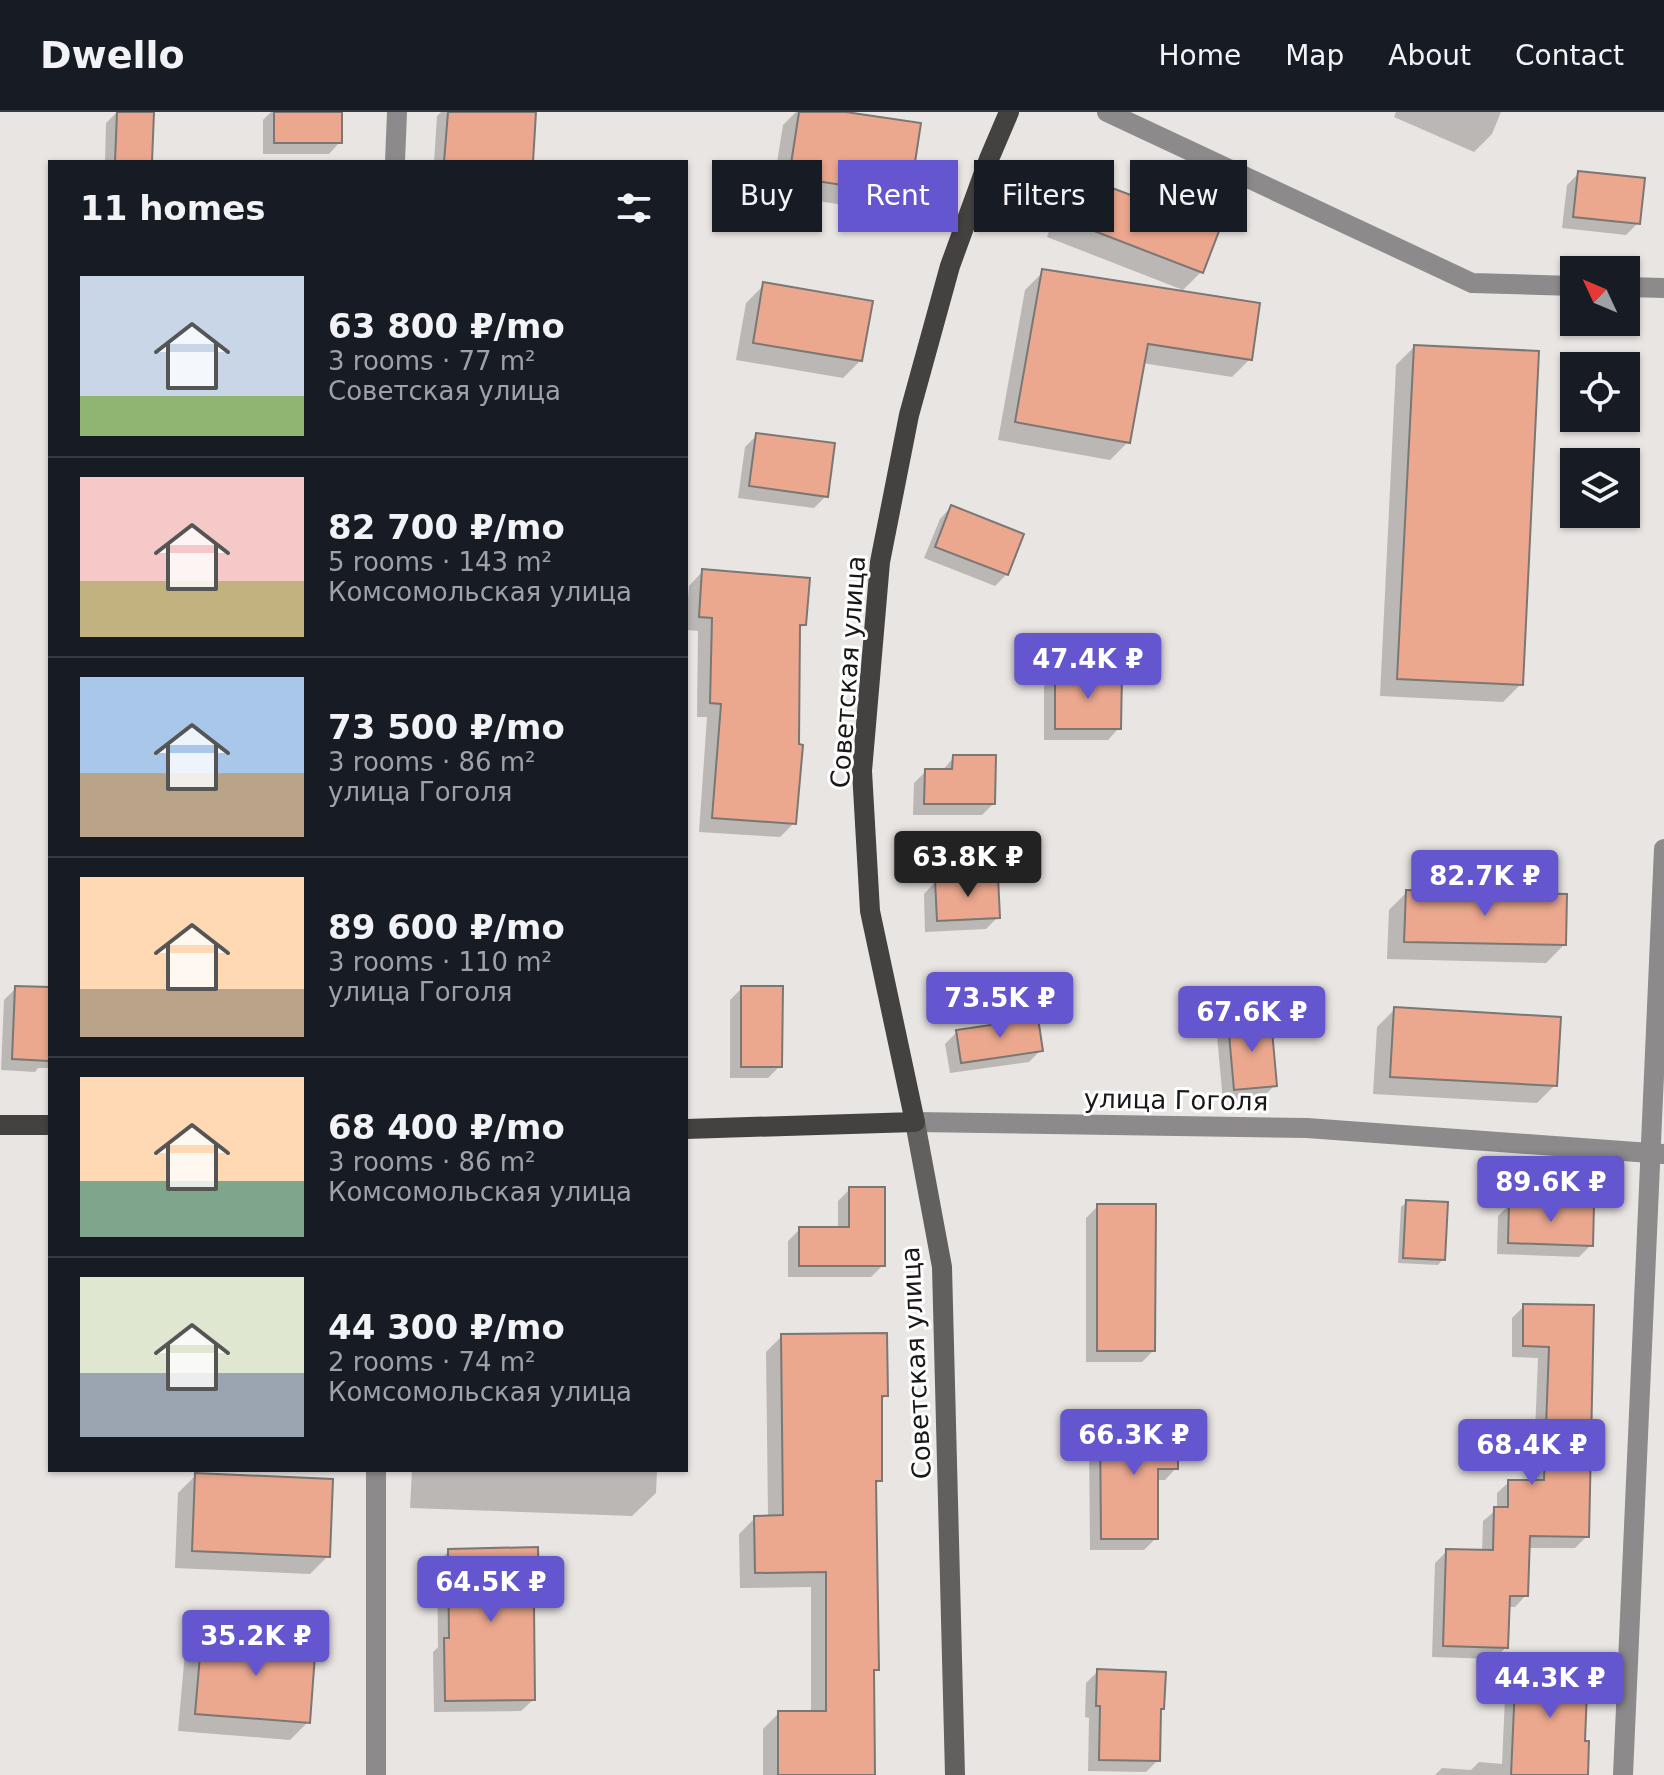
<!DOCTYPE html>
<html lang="en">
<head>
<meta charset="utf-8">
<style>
  body { margin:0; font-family:"DejaVu Sans",sans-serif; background:#242831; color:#f1f3f6; height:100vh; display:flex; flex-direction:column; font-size:30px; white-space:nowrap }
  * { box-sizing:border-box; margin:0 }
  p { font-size:26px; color:#9ea1a6 }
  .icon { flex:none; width:44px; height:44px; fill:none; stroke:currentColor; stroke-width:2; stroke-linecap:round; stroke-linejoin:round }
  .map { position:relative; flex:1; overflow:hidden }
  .panel { position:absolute; left:48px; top:48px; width:640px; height:1312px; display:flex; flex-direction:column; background:#171b24; border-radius:0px; box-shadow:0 2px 6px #0004 }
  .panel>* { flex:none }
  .guide { position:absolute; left:712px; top:48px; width:760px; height:72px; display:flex; gap:16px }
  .needle { width:52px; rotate:314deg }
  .fabs { position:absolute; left:1560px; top:144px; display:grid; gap:16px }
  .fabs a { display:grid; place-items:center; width:80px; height:80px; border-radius:0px; background:#171b24; box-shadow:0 2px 6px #0004; font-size:40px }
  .price { position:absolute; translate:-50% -68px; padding:0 18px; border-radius:8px; background:#6456cf; color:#fff; font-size:26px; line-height:52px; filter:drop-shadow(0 2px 4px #0008) }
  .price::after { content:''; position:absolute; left:50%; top:48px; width:24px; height:18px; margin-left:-12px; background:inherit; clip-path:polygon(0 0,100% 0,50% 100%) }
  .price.active { background:#222; color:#fff }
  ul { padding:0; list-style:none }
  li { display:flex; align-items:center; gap:24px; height:200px; padding:0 32px }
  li+li { border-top:2px solid #363941 }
  li span { display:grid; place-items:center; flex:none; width:224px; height:160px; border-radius:0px; color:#555 }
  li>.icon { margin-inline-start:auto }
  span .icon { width:96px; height:96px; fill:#fffc; stroke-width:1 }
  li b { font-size:34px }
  h2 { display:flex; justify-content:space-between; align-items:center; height:96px; padding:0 32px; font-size:34px }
  .chip { padding:0 28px; border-radius:0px; background:#171b24; box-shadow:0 2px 6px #0004; font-size:28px; line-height:72px }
  .chip.active { background:#6456cf; color:#fff }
  header { display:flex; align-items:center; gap:48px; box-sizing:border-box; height:112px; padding:0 40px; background:#171b24; border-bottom:2px solid #363941 }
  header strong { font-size:38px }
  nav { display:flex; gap:44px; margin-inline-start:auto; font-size:28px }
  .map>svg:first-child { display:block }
  .shadow { fill:#0003 }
  .building { fill:#eba88f; stroke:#7a7775; stroke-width:2 }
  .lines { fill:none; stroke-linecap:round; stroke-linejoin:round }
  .minor { stroke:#8c8a8a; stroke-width:20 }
  .secondary { stroke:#625f5f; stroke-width:20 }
  .primary { stroke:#444141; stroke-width:20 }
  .labels { text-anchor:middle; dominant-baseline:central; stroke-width:6; stroke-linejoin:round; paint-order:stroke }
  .street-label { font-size:26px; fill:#191717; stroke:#fff }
</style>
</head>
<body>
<header>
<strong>Dwello</strong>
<nav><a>Home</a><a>Map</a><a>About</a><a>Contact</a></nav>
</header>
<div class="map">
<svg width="1664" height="1663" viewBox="0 0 1664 1663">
  <rect width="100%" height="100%" fill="#e9e5e3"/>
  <g class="shadow">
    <path d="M117 0 150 50H105L106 11Z"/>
    <path d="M271 0H340V30L329 42H263V8Z"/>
    <path d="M441 0H534L531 50H434L437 4Z"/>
    <path d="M796 0H833L908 82 890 100 772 82 783 13Z"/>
    <path d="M1396 0H1501L1492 22 1474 40 1394 5Z"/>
    <path d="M1579 61 1638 111 1626 123 1562 116 1567 73Z"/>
    <path d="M1080 66 1140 89 1149 79 1201 160 1183 178 1047 125 1062 84Z"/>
    <path d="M1043 160 1250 247 1232 265 1142 251 1128 330 1110 348 998 328 1025 178Z"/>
    <path d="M764 173 861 248 843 266 736 248 746 191Z"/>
    <path d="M1414 235 1521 572 1503 590 1380 584 1396 253Z"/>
    <path d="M757 323 826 384 814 396 738 386 745 335Z"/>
    <path d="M951 395 1007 462 995 474 924 446 940 407Z"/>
    <path d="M703 459 804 512 798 519 794 711 780 725 699 720 707 605H697L698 519 686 518V512L689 474Z"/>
    <path d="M1056 562 1119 616 1108 628H1044V574Z"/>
    <path d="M954 645 993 692 982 703H913L914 671 926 659H942Z"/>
    <path d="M935 770 998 805 986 817 925 820 924 782Z"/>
    <path d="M1407 780 1564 833 1546 851 1387 847 1389 798Z"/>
    <path d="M16 876 50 877V956H38L35 960 1 958 4 888Z"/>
    <path d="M742 876 780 954 768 966H730V888Z"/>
    <path d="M1395 897 1555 973 1537 991 1373 982 1377 915Z"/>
    <path d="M1228 913 1275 973 1263 985 1223 989 1217 924Z"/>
    <path d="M957 920 1041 938 1029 950 950 961 945 932Z"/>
    <path d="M850 1077 883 1153 871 1165H788V1129L800 1117H838V1089Z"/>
    <path d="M1407 1090 1443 1147 1438 1153 1398 1151 1401 1095Z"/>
    <path d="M1510 1092 1591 1133 1579 1145 1497 1142 1498 1104Z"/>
    <path d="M1098 1094 1153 1239 1142 1250H1086V1106Z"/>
    <path d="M1524 1194 1592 1195 1587 1424 1575 1436H1528L1526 1483 1515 1495H1508L1506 1535 1495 1547 1432 1545 1435 1451 1447 1439 1482 1440 1483 1409 1497 1397V1381L1509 1370H1533L1538 1246 1512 1245V1206Z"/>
    <path d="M782 1224 886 1283 880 1290V1368L874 1374 877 1557 872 1562V1663H763V1617L779 1601H811V1475L740 1476 739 1422 755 1406 768 1405 766 1240Z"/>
    <path d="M1101 1314 1176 1356 1165 1368H1156V1426L1144 1438H1090L1089 1326Z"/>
    <path d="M412 1358H657L656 1381 632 1404 410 1396Z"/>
    <path d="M196 1363 328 1444 310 1462 175 1456 178 1381Z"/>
    <path d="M449 1439 537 1493 532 1498 533 1588 521 1599 434 1600 433 1540 438 1535 437 1451Z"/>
    <path d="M203 1522 308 1610 290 1628 178 1619 185 1540Z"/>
    <path d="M1517 1552 1583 1631 1586 1663H1435L1442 1656 1471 1658 1479 1650 1502 1652 1506 1563Z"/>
    <path d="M1098 1559 1158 1648 1146 1660 1088 1659 1089 1606 1085 1605 1086 1571Z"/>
  </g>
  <g class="building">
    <path d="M117 0H154L152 50H115Z"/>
    <rect x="274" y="0" width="68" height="31"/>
    <path d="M448 0H536L533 50H444Z"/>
    <path d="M799 0H846L921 11 910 83 789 65Z"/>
    <path d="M1578 59 1645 66 1640 112 1573 105Z"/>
    <path d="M1080 64 1144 88 1149 77 1224 106 1203 161 1063 107Z"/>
    <path d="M1042 157 1260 191 1252 248 1148 232 1130 331 1015 310Z"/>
    <path d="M763 170 873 189 862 249 753 231Z"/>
    <path d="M1414 233 1539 239 1523 573 1397 567Z"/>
    <path d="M756 321 835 331 828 385 749 374Z"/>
    <path d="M951 393 1024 422 1008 463 935 435Z"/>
    <path d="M702 457 810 466 806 513H800L799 632 803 633 796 712 712 706 721 592 710 591 712 506 699 505Z"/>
    <path d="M1055 560 1122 561 1121 617H1055Z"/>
    <path d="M953 643H996L995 692H924L925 657H952Z"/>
    <path d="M998 765 1000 806 937 809 935 768Z"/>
    <path d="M1406 778 1567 782 1566 833 1404 830Z"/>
    <path d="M15 874 50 875 49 949 12 947Z"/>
    <path d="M741 874H783L782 955H741Z"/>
    <path d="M1394 895 1561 905 1557 974 1390 965Z"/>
    <path d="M1038 906 1043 939 961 951 956 918Z"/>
    <path d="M1271 907 1277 974 1234 978 1228 911Z"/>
    <path d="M849 1075H885V1154H799V1115H849Z"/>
    <path d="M1406 1088 1448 1090 1445 1148 1403 1146Z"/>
    <path d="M1509 1090 1594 1092 1593 1134 1508 1131Z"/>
    <path d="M1097 1092H1156L1155 1239H1097Z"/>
    <path d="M1523 1192 1594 1193 1589 1425 1530 1424 1528 1484H1510L1508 1536 1443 1534 1446 1437 1493 1438 1494 1395H1508V1368H1544L1549 1235 1523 1234Z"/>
    <path d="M887 1221 888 1284H882V1369H876L879 1558H874L875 1663H778V1599H826V1460L755 1461 754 1404 783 1403 781 1222Z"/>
    <path d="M1160 1311 1178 1313V1357H1158V1427H1101L1100 1312Z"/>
    <path d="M195 1361 333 1367 330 1445 192 1439Z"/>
    <path d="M538 1435 539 1494H534L535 1588 445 1589 444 1526H449L448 1437Z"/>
    <path d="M202 1520 316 1529 310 1611 195 1602Z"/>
    <path d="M1516 1550 1588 1552 1585 1629H1589L1588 1663H1511Z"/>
    <path d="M1097 1557 1166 1560 1164 1597H1161L1160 1649 1099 1648 1100 1594H1096Z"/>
  </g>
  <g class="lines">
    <g class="minor">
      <path d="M1107 0 1472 171 1574 174"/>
      <path d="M395 50 397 0"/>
      <path d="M1626 175 1664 176"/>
      <path d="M915 1010 1307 1016 1664 1042"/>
      <path d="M376 1663V1358"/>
      <path d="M1623 1663 1664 737"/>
    </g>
    <path class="secondary" d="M915 1010 942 1155 955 1663"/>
    <g class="primary">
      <path d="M0 1013H50"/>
      <path d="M686 1017 915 1010 870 799 862 659 880 450 909 303 950 154 989 47 1009 0"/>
    </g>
  </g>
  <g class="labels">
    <g class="street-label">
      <text transform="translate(848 560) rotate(-86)">Советская улица</text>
      <text transform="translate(1176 988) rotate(1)">улица Гоголя</text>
      <text transform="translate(916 1251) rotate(-93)">Советская улица</text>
    </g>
  </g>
</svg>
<div class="fabs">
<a><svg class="needle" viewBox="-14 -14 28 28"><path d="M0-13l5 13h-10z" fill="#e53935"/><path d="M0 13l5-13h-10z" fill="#9ea1a6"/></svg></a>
<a><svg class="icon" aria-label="locate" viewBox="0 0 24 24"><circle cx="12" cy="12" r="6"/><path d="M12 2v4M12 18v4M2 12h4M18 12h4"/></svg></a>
<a><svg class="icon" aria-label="layers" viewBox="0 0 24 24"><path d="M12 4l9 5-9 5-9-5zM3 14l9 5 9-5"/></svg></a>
</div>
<b class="price" style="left:1088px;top:589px">47.4K ₽</b>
<b class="price active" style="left:968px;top:787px">63.8K ₽</b>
<b class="price" style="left:1485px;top:806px">82.7K ₽</b>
<b class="price" style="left:1000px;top:928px">73.5K ₽</b>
<b class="price" style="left:1252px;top:942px">67.6K ₽</b>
<b class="price" style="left:1551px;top:1112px">89.6K ₽</b>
<b class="price" style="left:1134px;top:1365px">66.3K ₽</b>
<b class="price" style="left:1532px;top:1375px">68.4K ₽</b>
<b class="price" style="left:491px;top:1512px">64.5K ₽</b>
<b class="price" style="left:256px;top:1566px">35.2K ₽</b>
<b class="price" style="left:1550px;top:1608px">44.3K ₽</b>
<div class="guide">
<a class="chip">Buy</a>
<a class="chip active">Rent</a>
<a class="chip">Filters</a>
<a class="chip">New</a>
</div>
<section class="panel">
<h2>11 homes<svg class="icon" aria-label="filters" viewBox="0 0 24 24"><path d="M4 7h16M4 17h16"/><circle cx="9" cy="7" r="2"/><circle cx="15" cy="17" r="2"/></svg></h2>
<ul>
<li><span style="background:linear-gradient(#c9d6e8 75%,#8fb573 0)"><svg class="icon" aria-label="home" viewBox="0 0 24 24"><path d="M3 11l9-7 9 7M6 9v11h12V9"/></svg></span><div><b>63 800 ₽/mo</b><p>3 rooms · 77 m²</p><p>Советская улица</p></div></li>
<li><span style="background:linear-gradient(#f6c9c9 65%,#c2b280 0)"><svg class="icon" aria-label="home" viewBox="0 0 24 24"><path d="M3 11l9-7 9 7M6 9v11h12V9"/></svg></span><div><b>82 700 ₽/mo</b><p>5 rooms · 143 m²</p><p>Комсомольская улица</p></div></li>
<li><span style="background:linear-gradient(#a9c7e8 60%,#b9a48a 0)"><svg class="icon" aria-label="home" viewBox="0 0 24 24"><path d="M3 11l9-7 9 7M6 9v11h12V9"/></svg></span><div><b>73 500 ₽/mo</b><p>3 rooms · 86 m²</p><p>улица Гоголя</p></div></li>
<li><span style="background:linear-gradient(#ffd9b3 70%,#b9a48a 0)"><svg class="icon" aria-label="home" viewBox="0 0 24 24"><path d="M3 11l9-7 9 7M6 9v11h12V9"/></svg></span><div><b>89 600 ₽/mo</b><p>3 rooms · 110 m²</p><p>улица Гоголя</p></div></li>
<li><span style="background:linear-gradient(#ffd9b3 65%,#7fa58c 0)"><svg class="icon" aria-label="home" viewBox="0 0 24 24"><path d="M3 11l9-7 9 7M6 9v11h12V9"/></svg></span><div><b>68 400 ₽/mo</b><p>3 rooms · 86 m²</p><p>Комсомольская улица</p></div></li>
<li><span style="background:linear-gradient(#dfe7d0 60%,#9aa5b1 0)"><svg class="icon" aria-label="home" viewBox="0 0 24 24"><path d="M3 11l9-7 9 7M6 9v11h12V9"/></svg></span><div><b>44 300 ₽/mo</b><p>2 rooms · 74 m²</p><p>Комсомольская улица</p></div></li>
</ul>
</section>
</div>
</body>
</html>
